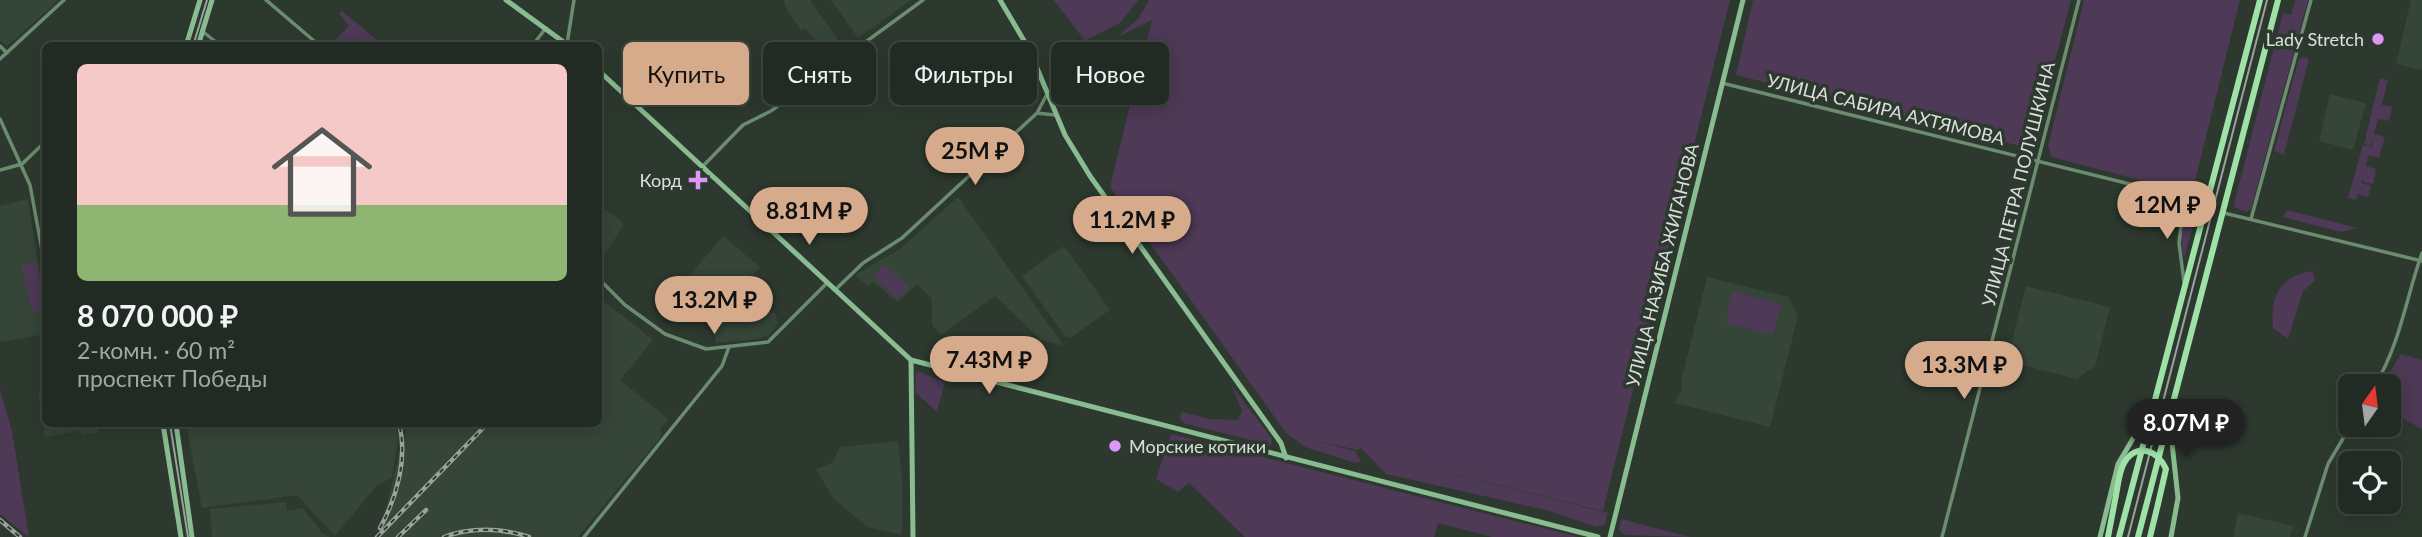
<!DOCTYPE html>
<html lang="ru">
<head>
<meta charset="utf-8">
<style>
  body { margin:0; font-family:Lato,sans-serif; background:#2a332b; color:#f1f3f6; height:100vh; display:flex; flex-direction:column; font-size:26px; white-space:nowrap }
  * { box-sizing:border-box; margin:0 }
  p { font-size:23px; color:#a2a7a6 }
  .icon { flex:none; width:38px; height:38px; fill:none; stroke:currentColor; stroke-width:2; stroke-linecap:round; stroke-linejoin:round }
  .map { position:relative; flex:1; overflow:hidden }
  .panel { position:absolute; left:42px; top:42px; width:560px; height:385px; display:flex; flex-direction:column; background:#222b23; border-radius:10px; box-shadow:0 4px 18px #0003,0 0 0 2px #3f4741 }
  .panel>* { flex:none }
  .guide { position:absolute; left:623px; top:42px; width:665px; height:63px; display:flex; gap:14px }
  .needle { width:46px; rotate:14deg }
  .tools { position:absolute; left:2338px; top:374px; display:grid; gap:14px }
  .tools a { display:grid; place-items:center; width:63px; height:63px; border-radius:10px; background:#222b23; box-shadow:0 4px 18px #0003,0 0 0 2px #3f4741; font-size:35px }
  .price { position:absolute; translate:-50% -60px; padding:0 16px; border-radius:24px; background:#d6ab8b; color:#111; font-size:23px; line-height:46px; filter:drop-shadow(0 2px 4px #0008) }
  .price::after { content:''; position:absolute; left:50%; top:42px; width:21px; height:16px; margin-left:-10px; background:inherit; clip-path:polygon(0 0,100% 0,50% 100%) }
  .price.active { background:#222; color:#fff }
  ul { padding:0; list-style:none }
  li { display:grid; align-content:center; gap:14px; height:371px; padding:0 35px }
  li+li { border-top:2px solid #3f4741 }
  li span { display:grid; place-items:center; height:217px; border-radius:10px; color:#555 }
  li>.icon { margin-inline-start:auto }
  span .icon { width:126px; height:126px; fill:#fffc; stroke-width:1 }
  li b { font-size:30px }
  .tag { padding:0 24px; border-radius:10px; background:#222b23; box-shadow:0 4px 18px #0003,0 0 0 2px #3f4741; font-size:24px; line-height:63px }
  .tag.active { background:#d6ab8b; color:#111 }
  .map>svg:first-child { display:block }
  .built { fill:#354537 }
  .green { fill:#4e3956 }
  .lines { fill:none; stroke-linecap:round; stroke-linejoin:round }
  .street { stroke:#6c8c70; stroke-width:3.5 }
  .secondary { stroke:#89bc90; stroke-width:5 }
  .primary { stroke:#9fe2a8; stroke-width:6 }
  .tram { stroke:#99a29b; stroke-width:2 }
  .rail-casing { stroke:#99a29b; stroke-width:4.5 }
  .rail { stroke:#2d392f; stroke-width:2; stroke-dasharray:5; stroke-linecap:butt }
  .primary-bridge { stroke:#9fe2a8; stroke-width:6 }
  .poi-dot { fill:#db99f5; stroke:#2d392f; stroke-width:2.5 }
  .labels { text-anchor:middle; dominant-baseline:central; stroke-width:7; stroke-linejoin:round; paint-order:stroke }
  .poi-label { font-size:18px; fill:#d9e0da; stroke:#2d392f; text-anchor:end }
  .street-label { font-size:18px; fill:#d9e0da; stroke:#2d392f }
</style>
</head>
<body>
<div class="map">
<svg width="2422" height="537" viewBox="0 0 2422 537">
  <rect width="100%" height="100%" fill="#2d392f"/>
  <g class="built">
    <path d="M0 0H59L7 46 0 40Z"/>
    <path d="M784 0H810L843 47 831 56 805 29 801 30 786 8Z"/>
    <path d="M831 0H911L858 38Z"/>
    <path d="M2411 0H2422V70L2396 64Z"/>
    <path d="M2330 94 2366 103 2353 150 2319 141Z"/>
    <path d="M958 197 1064 346 1041 340 995 296 941 335 932 325V299L917 284 898 302 873 282 868 286 855 275 900 249Z"/>
    <path d="M28 199 46 315 45 334 0 342V206Z"/>
    <path d="M599 204 624 224 599 264Z"/>
    <path d="M723 236 760 267 745 282 776 315 778 323 770 334 758 339 716 343 714 332 705 321 692 317 675 300 689 276Z"/>
    <path d="M1064 246 1110 310 1070 338 1065 336 1022 276Z"/>
    <path d="M1707 277 1788 297 1798 316 1770 427 1675 403 1682 389 1681 381Z"/>
    <path d="M2026 286 2110 307 2095 366 2076 379 2007 361Z"/>
    <path d="M599 297 653 340 620 380 669 419 659 430 663 434 578 537H379L407 424H598Z"/>
    <path d="M45 393 46 424H97L98 432 82 435 80 431 45 437 38 394Z"/>
    <path d="M186 424H395L398 438 392 477 377 485 335 536 297 495 202 508Z"/>
    <path d="M898 441 903 488 902 534H898L867 527 833 498 816 469 832 463 840 447Z"/>
    <path d="M286 502 287 511 303 508 322 533 330 537H212L210 509Z"/>
    <path d="M2238 513 2293 526 2290 537H2233Z"/>
  </g>
  <g class="green">
    <path d="M1054 0H1138L1120 23 1085 41Z"/>
    <path d="M1149 0H1730L1603 511 1367 453 1608 513 1604 525 1596 527 1550 511 1386 474 1361 448 1357 450 1309 439 1355 451 1361 461 1355 463 1305 447 1286 433 1110 187 1132 97 1139 98 1147 69 1140 66 1152 20 1117 37 1139 18Z"/>
    <path d="M1753 0H2071L2032 149 1736 75Z"/>
    <path d="M2084 0H2240L2194 185 2189 193 2052 157 2048 146Z"/>
    <path d="M2295 0H2308L2251 209 2247 212 2234 207 2235 200 2283 13 2291 15Z"/>
    <path d="M342 11 383 45H328L325 40 334 41 349 26 339 13Z"/>
    <path d="M2302 57 2309 59 2284 155 2274 151 2298 61Z"/>
    <path d="M2380 78 2388 80 2381 108 2383 105 2392 107 2389 121 2378 119 2374 134 2385 137 2379 158 2369 155 2366 166 2376 169 2373 184 2363 182V178L2361 183 2371 186 2368 197 2358 194 2356 200 2348 198 2363 145 2372 147 2374 137 2371 146 2364 144Z"/>
    <path d="M2178 197 2200 200 2184 258 2180 235 2185 211Z"/>
    <path d="M2287 210 2358 228 2341 232 2283 217Z"/>
    <path d="M36 262 44 310 32 312 21 265Z"/>
    <path d="M885 265 909 287 897 299 874 276Z"/>
    <path d="M2313 271 2315 281 2303 291 2288 339 2273 328C2270 296 2280 276 2313 271Z"/>
    <path d="M1733 291 1781 304 1773 335 1725 323Z"/>
    <path d="M2401 354 2422 360V429L2402 418 2388 375Z"/>
    <path d="M920 372 945 382 937 412 915 392 916 373Z"/>
    <path d="M1232 386 1272 439 1271 445 1186 424 1180 419 1181 412 1210 419 1238 420 1242 411Z"/>
    <path d="M0 389 12 431 29 537 0 514Z"/>
    <path d="M1171 434 1578 537H1492L1438 523 1434 537H1245L1189 483 1178 492 1156 479Z"/>
    <path d="M1621 519 1690 537 1625 535 1619 530Z"/>
  </g>
  <g class="lines">
    <g class="street">
      <path d="M266 0 320 46"/>
      <path d="M202 31 221 46"/>
      <path d="M567 44 574 0"/>
      <path d="M0 46 7 53"/>
      <path d="M532 46 546 28"/>
      <path d="M0 59 64 0"/>
      <path d="M1722 83 2166 193 2194 199 2208 198"/>
      <path d="M1037 113 1055 115"/>
      <path d="M0 119 30 185 45 266"/>
      <path d="M703 166 743 125 771 111 923 0"/>
      <path d="M0 170 22 164 46 141"/>
      <path d="M2170 196 2183 209 2179 243 2184 282"/>
      <path d="M2224 213 2422 261"/>
      <path d="M2251 219 2311 0"/>
      <path d="M598 278 625 305 665 334 706 349 768 342 827 283"/>
      <path d="M835 290 863 263 902 238 1037 113 1046 96"/>
      <path d="M2374 387C2400 345 2406 298 2422 253"/>
      <path d="M584 537 722 366 729 347"/>
      <path d="M1942 537 2079 0"/>
      <path d="M2305 537 2328 464 2351 425"/>
    </g>
    <g class="secondary">
      <path d="M506 0 569 46"/>
      <path d="M1000 0 1029 49 1065 135 1090 176 1281 443 1286 458"/>
      <path d="M186 46 200 0"/>
      <path d="M198 46 212 0"/>
      <path d="M598 70 911 360 1598 537"/>
      <path d="M911 360 913 537"/>
      <path d="M163 424 181 537"/>
      <path d="M176 424 192 537"/>
      <path d="M1610 537 1743 0"/>
      <path d="M2100 537 2118 464 2151 408"/>
      <path d="M2171 537 2178 498 2172 443 2173 409"/>
    </g>
    <g class="primary">
      <path d="M2108 537 2116 495"/>
      <path d="M2119 537 2260 0"/>
      <path d="M2138 537 2278 0"/>
      <path d="M2150 537 2158 504"/>
    </g>
    <g class="tram">
      <path d="M193 46 207 0"/>
      <path d="M170 424 188 537"/>
      <path d="M2128 537 2267 0"/>
    </g>
    <defs>
      <g id="rail">
        <path d="M0 520 20 537"/>
        <path d="M380 528C397 497 408 458 399 424"/>
        <path d="M377 537 487 424"/>
        <path d="M398 537 426 510"/>
        <path d="M444 537C472 527 501 528 529 537"/>
      </g>
    </defs>
    <use href="#rail" class="rail-casing"/>
    <use href="#rail" class="rail"/>
    <path class="primary-bridge" d="M2116 495C2118 485 2119 472 2124 463 2136 442 2158 450 2166 469L2158 504"/>
  </g>
  <g class="poi-dot">
    <circle cx="2378" cy="39" r="7"/>
    <path d="M694.5 169.5h7v7h7v7h-7v7h-7v-7h-7v-7h7z"/>
    <circle cx="1115" cy="446" r="7"/>
  </g>
  <g class="labels">
    <g class="poi-label">
      <text x="2364" y="39">Lady Stretch</text>
      <text x="682" y="180">Корд</text>
      <text x="1129" y="446" text-anchor="start">Морские котики</text>
    </g>
    <g class="street-label">
      <text transform="translate(1886 109) rotate(14)">УЛИЦА САБИРА АХТЯМОВА</text>
      <text transform="translate(2018 184) rotate(-76)">УЛИЦА ПЕТРА ПОЛУШКИНА</text>
      <text transform="translate(1662 265) rotate(-76)">УЛИЦА НАЗИБА ЖИГАНОВА</text>
    </g>
  </g>
</svg>
<div class="tools">
<a><svg class="needle" viewBox="-14 -14 28 28"><path d="M0-13l5 13h-10z" fill="#e53935"/><path d="M0 13l5-13h-10z" fill="#a2a7a6"/></svg></a>
<a><svg class="icon" aria-label="locate" viewBox="0 0 24 24"><circle cx="12" cy="12" r="6"/><path d="M12 2v4M12 18v4M2 12h4M18 12h4"/></svg></a>
</div>
<b class="price" style="left:975px;top:187px">25M ₽</b>
<b class="price" style="left:2167px;top:241px">12M ₽</b>
<b class="price" style="left:809px;top:247px">8.81M ₽</b>
<b class="price" style="left:1132px;top:256px">11.2M ₽</b>
<b class="price" style="left:714px;top:336px">13.2M ₽</b>
<b class="price" style="left:989px;top:396px">7.43M ₽</b>
<b class="price" style="left:1964px;top:401px">13.3M ₽</b>
<b class="price active" style="left:2186px;top:459px">8.07M ₽</b>
<div class="guide">
<a class="tag active">Купить</a>
<a class="tag">Снять</a>
<a class="tag">Фильтры</a>
<a class="tag">Новое</a>
</div>
<section class="panel">
<ul>
<li><span style="background:linear-gradient(#f6c9c9 65%,#8fb573 0)"><svg class="icon" aria-label="home" viewBox="0 0 24 24"><path d="M3 11l9-7 9 7M6 9v11h12V9"/></svg></span><div><b>8 070 000 ₽</b><p>2-комн. · 60 m²</p><p>проспект Победы</p></div></li>
</ul>
</section>
</div>
</body>
</html>
